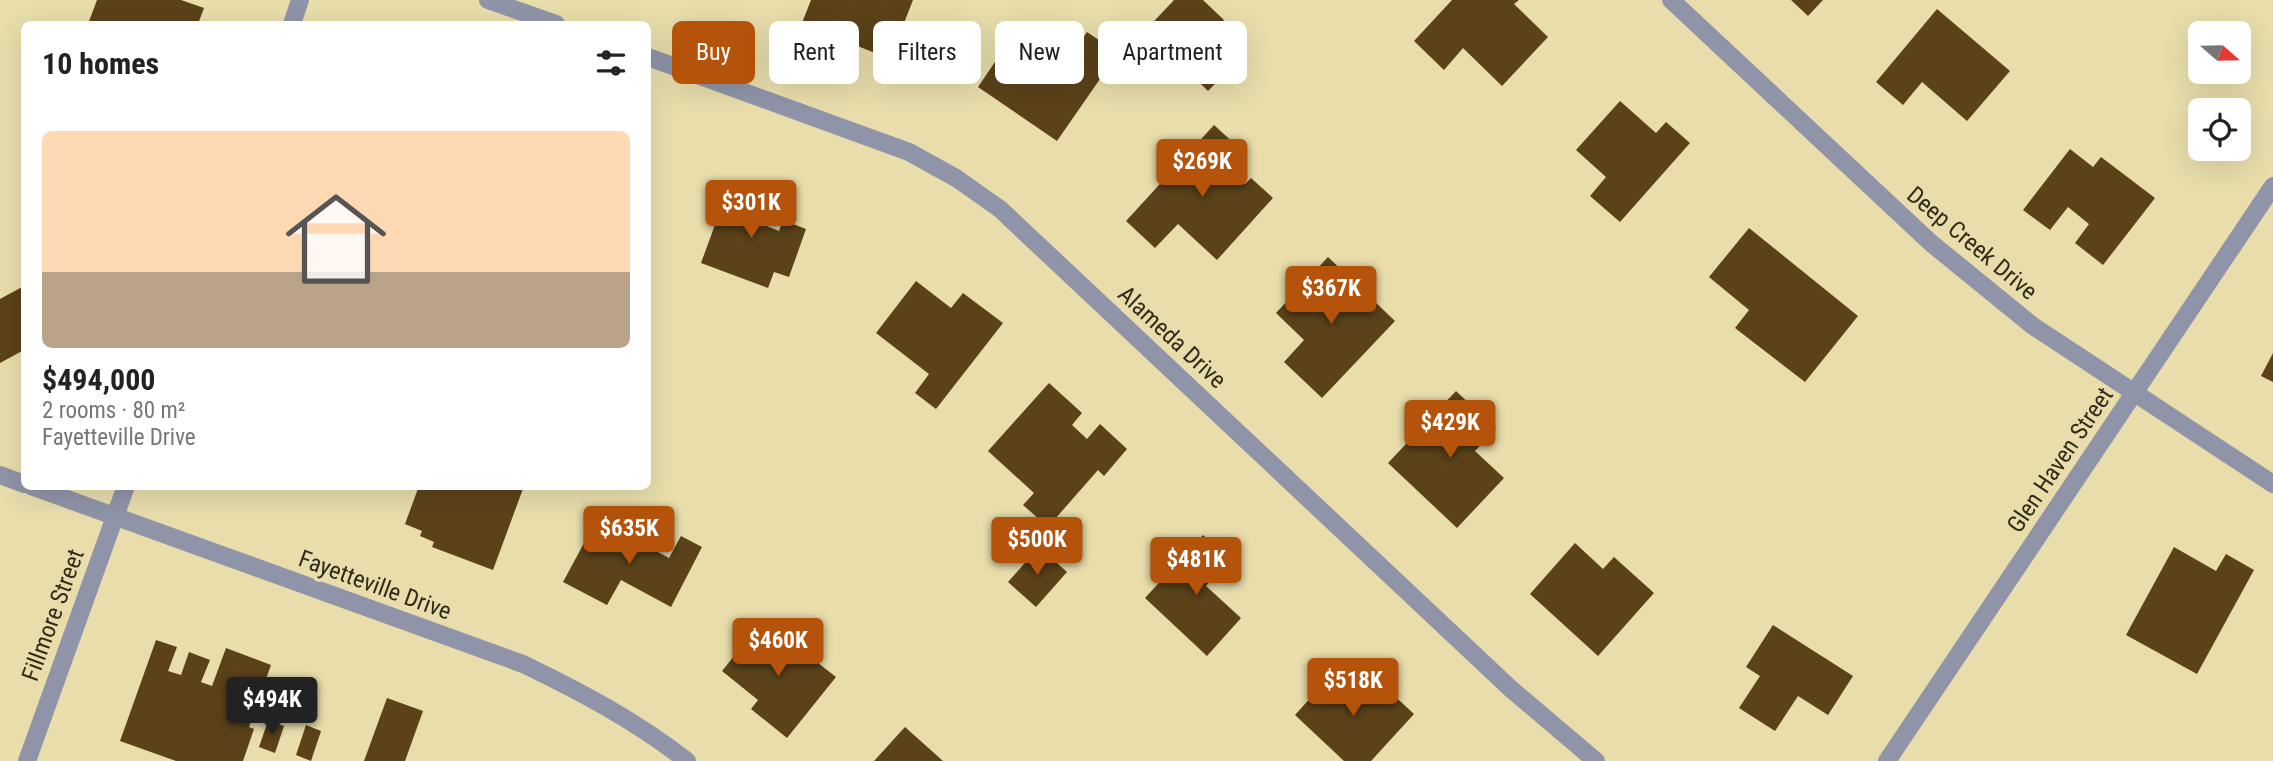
<!DOCTYPE html>
<html lang="en">
<head>
<meta charset="utf-8">
<style>
  body { margin:0; font-family:"Roboto Condensed",sans-serif; background:#f2f2f2; color:#222; height:100vh; display:flex; flex-direction:column; font-size:26px; white-space:nowrap }
  * { box-sizing:border-box; margin:0 }
  p { font-size:23px; color:#767676 }
  .icon { flex:none; width:38px; height:38px; fill:none; stroke:currentColor; stroke-width:2; stroke-linecap:round; stroke-linejoin:round }
  .map { position:relative; flex:1; overflow:hidden }
  .details { position:absolute; left:21px; top:21px; width:630px; height:469px; display:flex; flex-direction:column; background:#fff; border-radius:10px; box-shadow:0 7px 28px #0002 }
  .details>* { flex:none }
  .banner { position:absolute; left:672px; top:21px; width:665px; height:63px; display:flex; gap:14px }
  .needle { width:46px; rotate:110deg }
  .fabs { position:absolute; left:2188px; top:21px; display:grid; gap:14px }
  .fabs a { display:grid; place-items:center; width:63px; height:63px; border-radius:10px; background:#fff; box-shadow:0 7px 28px #0002; font-size:35px }
  .price { position:absolute; translate:-50% -60px; padding:0 16px; border-radius:7px; background:#b45309; color:#fff; font-size:23px; line-height:46px; filter:drop-shadow(0 2px 4px #0008) }
  .price::after { content:''; position:absolute; left:50%; top:42px; width:21px; height:16px; margin-left:-10px; background:inherit; clip-path:polygon(0 0,100% 0,50% 100%) }
  .price.active { background:#222; color:#fff }
  ul { padding:0; list-style:none }
  li { display:grid; align-content:center; gap:14px; height:371px; padding:0 21px }
  li+li { border-top:2px solid #e0e0e0 }
  li span { display:grid; place-items:center; height:217px; border-radius:10px; color:#555 }
  li>.icon { margin-inline-start:auto }
  span .icon { width:126px; height:126px; fill:#fffc; stroke-width:1 }
  li b { font-size:30px }
  h2 { display:flex; justify-content:space-between; align-items:center; height:84px; padding:0 21px; font-size:30px }
  .chip { padding:0 24px; border-radius:10px; background:#fff; box-shadow:0 7px 28px #0002; font-size:24px; line-height:63px }
  .chip.active { background:#b45309; color:#fff }
  .map>svg:first-child { display:block }
  .building { fill:#5b4219 }
  .lines { fill:none; stroke-linecap:round; stroke-linejoin:round }
  .minor { stroke:#9094a8; stroke-width:18 }
  .labels { text-anchor:middle; dominant-baseline:central; stroke-width:7; stroke-linejoin:round; paint-order:stroke }
  .street-label { font-size:24px; fill:#302c19; stroke:#e8ddab }
</style>
</head>
<body>
<div class="map">
<svg width="2273" height="761" viewBox="0 0 2273 761">
  <rect width="100%" height="100%" fill="#e8ddab"/>
  <g class="building">
    <path d="M97 0H181L204 8 198 24H88Z"/>
    <path d="M811 0H913L890 59 835 37 834 41 800 28Z"/>
    <path d="M1174 0H1203L1224 20 1178 70 1141 35Z"/>
    <path d="M1452 0H1519L1514 4 1548 37 1502 86 1463 48 1444 70 1414 41Z"/>
    <path d="M1791 0H1823L1808 16Z"/>
    <path d="M1937 9 2010 71 1967 121 1922 82 1903 105 1876 82Z"/>
    <path d="M1022 22 1071 55 1087 32 1118 53 1057 141 978 87Z"/>
    <path d="M1221 50 1235 63 1208 91 1195 78Z"/>
    <path d="M1620 101 1656 133 1666 122 1690 143 1620 222 1590 196 1606 177 1576 150Z"/>
    <path d="M1214 125 1237 146 1222 163 1245 184 1251 178 1273 198 1217 260 1178 224 1155 248 1126 221Z"/>
    <path d="M2070 149 2093 167 2101 157 2155 198 2103 265 2075 243 2089 224 2068 207 2050 230 2023 210Z"/>
    <path d="M731 181 766 194 756 222 779 231 783 220 806 229 789 277 774 272 768 288 701 263Z"/>
    <path d="M1749 228 1858 316 1805 382 1735 328 1749 310 1709 277Z"/>
    <path d="M1328 257 1395 321 1322 398 1284 362 1304 340 1276 313Z"/>
    <path d="M916 281 951 308 963 293 1003 323 936 409 915 393 929 374 876 333Z"/>
    <path d="M24 286V350L0 363V299Z"/>
    <path d="M2273 353V382L2261 376Z"/>
    <path d="M1049 383 1082 413 1072 425 1087 439 1100 424 1127 449 1104 476 1098 470 1048 527 1023 505 1034 493 988 451Z"/>
    <path d="M1456 391 1496 429 1475 451 1504 478 1457 528 1388 463Z"/>
    <path d="M419 486H524L493 570 432 547 434 542 420 536 422 531 405 524Z"/>
    <path d="M597 519 669 558 681 536 702 547 671 607 621 580 607 605 563 582Z"/>
    <path d="M1203 535 1229 559 1206 586 1241 618 1207 656 1145 598Z"/>
    <path d="M1575 543 1603 569 1614 557 1654 593 1598 656 1530 594Z"/>
    <path d="M1039 547 1067 572 1036 607 1008 582Z"/>
    <path d="M2174 547 2216 571 2226 554 2254 570 2197 674 2126 635Z"/>
    <path d="M763 620 836 677 787 738 751 709 758 700 722 671Z"/>
    <path d="M1773 625 1853 676 1828 715 1798 696 1775 731 1739 708 1760 676 1746 667Z"/>
    <path d="M156 640 177 647 168 671 181 675 189 652 210 660 201 682 212 686 226 648 271 665 249 727 254 729 243 761H176L120 741Z"/>
    <path d="M1341 664 1353 675 1346 680 1372 704 1387 689 1414 714 1371 761H1344L1295 715Z"/>
    <path d="M387 698 423 711 405 761H364Z"/>
    <path d="M268 721 284 726 275 753 259 747Z"/>
    <path d="M306 725 321 731 311 761 296 755Z"/>
    <path d="M905 727 943 761H874Z"/>
  </g>
  <g class="lines">
    <g class="minor">
      <path d="M488 0 556 24"/>
      <path d="M1671 0 1931 243 2033 326 2273 484"/>
      <path d="M292 24 300 0"/>
      <path d="M648 57 909 152 956 178 1000 209 1511 689 1596 761"/>
      <path d="M0 475 24 484"/>
      <path d="M31 486 523 664C581 692 636 721 687 761"/>
      <path d="M27 761 126 486"/>
      <path d="M1887 761 2273 186"/>
    </g>
  </g>
  <g class="labels">
    <g class="street-label">
      <text transform="translate(1972 243) rotate(40)">Deep Creek Drive</text>
      <text transform="translate(1172 337) rotate(43)">Alameda Drive</text>
      <text transform="translate(2060 460) rotate(-56)">Glen Haven Street</text>
      <text transform="translate(375 585) rotate(20)">Fayetteville Drive</text>
      <text transform="translate(53 615) rotate(-70)">Fillmore Street</text>
    </g>
  </g>
</svg>
<div class="fabs">
<a><svg class="needle" viewBox="-14 -14 28 28"><path d="M0-13l5 13h-10z" fill="#e53935"/><path d="M0 13l5-13h-10z" fill="#767676"/></svg></a>
<a><svg class="icon" aria-label="locate" viewBox="0 0 24 24"><circle cx="12" cy="12" r="6"/><path d="M12 2v4M12 18v4M2 12h4M18 12h4"/></svg></a>
</div>
<b class="price" style="left:1202px;top:199px">$269K</b>
<b class="price" style="left:751px;top:240px">$301K</b>
<b class="price" style="left:1331px;top:326px">$367K</b>
<b class="price" style="left:1450px;top:460px">$429K</b>
<b class="price" style="left:629px;top:566px">$635K</b>
<b class="price" style="left:1037px;top:577px">$500K</b>
<b class="price" style="left:1196px;top:597px">$481K</b>
<b class="price" style="left:778px;top:678px">$460K</b>
<b class="price" style="left:1353px;top:718px">$518K</b>
<b class="price active" style="left:272px;top:737px">$494K</b>
<div class="banner">
<a class="chip active">Buy</a>
<a class="chip">Rent</a>
<a class="chip">Filters</a>
<a class="chip">New</a>
<a class="chip">Apartment</a>
</div>
<section class="details">
<h2>10 homes<svg class="icon" aria-label="filters" viewBox="0 0 24 24"><path d="M4 7h16M4 17h16"/><circle cx="9" cy="7" r="2"/><circle cx="15" cy="17" r="2"/></svg></h2>
<ul>
<li><span style="background:linear-gradient(#ffd9b3 65%,#b9a48a 0)"><svg class="icon" aria-label="home" viewBox="0 0 24 24"><path d="M3 11l9-7 9 7M6 9v11h12V9"/></svg></span><div><b>$494,000</b><p>2 rooms · 80 m²</p><p>Fayetteville Drive</p></div></li>
</ul>
</section>
</div>
</body>
</html>
